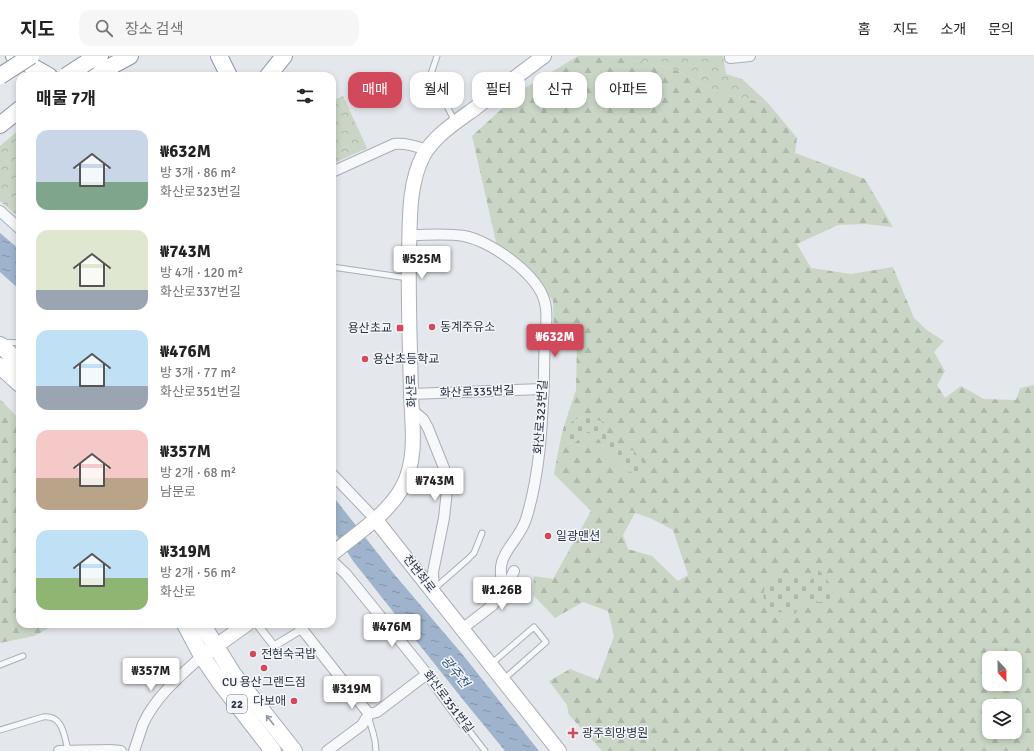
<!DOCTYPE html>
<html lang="ko">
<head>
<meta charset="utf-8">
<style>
  body { margin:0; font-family:Signika,"Noto Sans KR",sans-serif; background:#f6f6f6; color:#222; height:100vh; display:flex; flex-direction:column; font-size:15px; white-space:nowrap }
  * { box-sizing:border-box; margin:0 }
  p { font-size:13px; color:#767676 }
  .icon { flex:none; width:22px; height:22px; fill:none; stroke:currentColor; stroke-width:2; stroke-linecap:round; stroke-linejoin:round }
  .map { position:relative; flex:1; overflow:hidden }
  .sheet { position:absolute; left:16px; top:16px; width:320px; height:556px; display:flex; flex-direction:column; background:#fff; border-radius:12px; box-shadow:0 2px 6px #0003 }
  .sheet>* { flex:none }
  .guide { position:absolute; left:348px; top:16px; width:380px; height:36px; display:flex; gap:8px }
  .needle { width:26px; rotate:158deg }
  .controls { position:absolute; left:982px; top:595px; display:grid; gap:8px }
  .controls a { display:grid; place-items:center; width:40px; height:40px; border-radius:8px; background:#fff; box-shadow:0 2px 6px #0003; font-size:20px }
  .price { position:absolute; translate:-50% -34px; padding:0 9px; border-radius:4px; background:#fff; color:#222; font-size:13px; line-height:26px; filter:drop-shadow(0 1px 2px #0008) }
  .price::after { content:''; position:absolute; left:50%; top:24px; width:12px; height:9px; margin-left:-6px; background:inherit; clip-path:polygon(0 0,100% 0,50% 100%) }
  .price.selected { background:#d1495b; color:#fff }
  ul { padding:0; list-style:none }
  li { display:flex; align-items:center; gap:12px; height:100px; padding:0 20px }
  li span { display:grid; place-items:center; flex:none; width:112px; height:80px; border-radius:12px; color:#555 }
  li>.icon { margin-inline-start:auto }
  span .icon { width:48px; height:48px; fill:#fffc; stroke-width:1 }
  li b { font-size:17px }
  h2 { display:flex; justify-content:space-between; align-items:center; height:48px; padding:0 20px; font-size:17px }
  .chip { padding:0 14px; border-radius:12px; background:#fff; box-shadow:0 2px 6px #0003; font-size:14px; line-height:36px }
  .chip.selected { background:#d1495b; color:#fff }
  header { display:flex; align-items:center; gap:24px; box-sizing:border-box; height:56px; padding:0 20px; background:#fff; border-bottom:1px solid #e0e0e0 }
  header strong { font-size:19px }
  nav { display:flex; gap:22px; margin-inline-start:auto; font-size:14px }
  .search { width:280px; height:36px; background:#f6f6f6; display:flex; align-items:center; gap:10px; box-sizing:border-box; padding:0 14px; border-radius:12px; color:#767676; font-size:15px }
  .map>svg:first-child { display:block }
  .forest { fill:url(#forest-firs); fill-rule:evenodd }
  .cemetery { fill:url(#cemetery-stones) }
  .park { fill:url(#park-crowns) }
  .water { fill:url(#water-ripples) }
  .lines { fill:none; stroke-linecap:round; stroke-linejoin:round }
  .service-casing { stroke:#a9aeb7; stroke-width:7 }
  .pedestrian-casing { stroke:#a9aeb7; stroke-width:9 }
  .minor-casing { stroke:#a9aeb7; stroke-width:12 }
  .secondary-casing { stroke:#a9aeb7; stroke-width:16 }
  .primary-casing { stroke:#a3abb8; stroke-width:18 }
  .trunk-casing { stroke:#8b94a3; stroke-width:18 }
  .service { stroke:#f7f8fa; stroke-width:5 }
  .pedestrian { stroke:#f7f8fa; stroke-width:7 }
  .minor { stroke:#f7f8fa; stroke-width:10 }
  .secondary { stroke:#fff; stroke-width:14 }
  .primary { stroke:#fff; stroke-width:16 }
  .trunk { stroke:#fff; stroke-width:16 }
  .trunk-bridge-casing { stroke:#8b94a3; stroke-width:18; stroke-linecap:butt }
  .trunk-bridge { stroke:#fff; stroke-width:16 }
  .oneway { stroke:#959aa2 }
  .poi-dot { fill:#d1495b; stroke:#f4f6f9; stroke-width:1.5 }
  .labels { text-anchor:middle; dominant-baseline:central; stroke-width:3; stroke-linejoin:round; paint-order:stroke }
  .shield { fill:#f4f6f9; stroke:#676e7b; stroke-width:1 }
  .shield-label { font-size:11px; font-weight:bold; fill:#2b3445 }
  .poi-label { font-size:12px; fill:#2b3445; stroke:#f4f6f9; text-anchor:start }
  .street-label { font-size:12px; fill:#2b3445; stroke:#f4f6f9 }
  .water-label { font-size:13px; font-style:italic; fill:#34527a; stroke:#f4f6f9 }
</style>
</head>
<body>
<header>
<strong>지도</strong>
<div class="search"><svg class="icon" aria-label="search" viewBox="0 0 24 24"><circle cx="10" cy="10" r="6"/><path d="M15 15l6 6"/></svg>장소 검색</div>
<nav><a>홈</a><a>지도</a><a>소개</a><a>문의</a></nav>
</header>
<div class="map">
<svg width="1034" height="695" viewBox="0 0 1034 695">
  <defs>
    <pattern id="forest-firs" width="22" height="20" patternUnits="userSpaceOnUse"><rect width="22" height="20" fill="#c9d6c5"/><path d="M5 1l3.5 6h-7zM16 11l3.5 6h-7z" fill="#adb8ab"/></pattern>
    <pattern id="cemetery-stones" width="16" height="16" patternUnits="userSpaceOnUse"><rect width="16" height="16" fill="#c9d6c5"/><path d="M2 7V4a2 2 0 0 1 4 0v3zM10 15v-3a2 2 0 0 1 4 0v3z" fill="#adb8ab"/></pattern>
    <pattern id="park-crowns" width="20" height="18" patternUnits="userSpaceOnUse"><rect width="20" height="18" fill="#c9d6c5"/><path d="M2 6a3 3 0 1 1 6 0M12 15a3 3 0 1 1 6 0" fill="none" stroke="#adb8ab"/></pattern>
    <pattern id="water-ripples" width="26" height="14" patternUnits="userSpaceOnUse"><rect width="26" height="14" fill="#9fb4cc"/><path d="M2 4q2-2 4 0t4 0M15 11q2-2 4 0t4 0" fill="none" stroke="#8293a7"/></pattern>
  </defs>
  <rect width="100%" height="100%" fill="#e4e7ec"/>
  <g class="forest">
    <path d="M578 0H612L674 13 721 38 768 47 797 82 795 97 865 123 893 171 865 168 838 169 797 188 811 212 851 218 893 211 914 262 928 275 944 285 934 296 945 315 937 329 945 342 961 330 984 343 1016 344 1020 332 1034 329V695H602L569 659 567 649 549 625 570 613 598 624 614 580 608 555 583 546 555 562 533 539 534 520 553 523 591 455 554 418 560 386 573 388 588 375 597 380 609 399 638 421 622 396 604 373 583 360 564 370 576 334 577 287 554 286 553 245 525 208 497 190 472 80 525 32ZM635 457 650 462 673 474 688 519 678 525 652 500 628 493 623 479ZM794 519 810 525 820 546 806 541ZM989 602H1015V628H989ZM989 650H1015V676H989Z"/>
    <path d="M0 343 20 364V568H57L34 580 0 587Z"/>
  </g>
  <g class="cemetery">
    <path d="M583 360 604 366V373L622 396 633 394 649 414 638 421 609 399 597 380 588 375 573 388 560 386 564 370Z"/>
    <path d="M819 514 831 529 834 541 820 546 806 542 795 558 777 556 763 548 764 535 768 521 794 519 810 525Z"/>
  </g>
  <g class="park">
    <path d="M612 0H723L726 18 742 23 768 47 721 38 674 13Z"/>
    <path d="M343 40 367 92 332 108V45Z"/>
    <path d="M20 73V162L0 145V90Z"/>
  </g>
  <g class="water">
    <path d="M0 177 20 194V234L0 216Z"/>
    <path d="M332 439 394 518 463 599 539 695H505L464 645 353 505 332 472Z"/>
  </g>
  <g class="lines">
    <defs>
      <g id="service">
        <path d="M437 0 431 18 455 66"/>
        <path d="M332 211 408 222"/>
        <path d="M3 286 20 287"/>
        <path d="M435 532 467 504 474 497 482 477"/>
        <path d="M491 608 534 571 546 586 504 623"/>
        <path d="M0 609 23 600"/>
        <path d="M369 661C370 670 373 674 374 681 376 686 375 690 376 695"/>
        <path d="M464 668 485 695"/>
        <path d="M0 674 43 661C63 659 64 679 68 694"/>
      </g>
      <path id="pedestrian" d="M257 568 274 590 302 573"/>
      <g id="minor">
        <path d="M730 0V2L750 0"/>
        <path d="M332 116 394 88C406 87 415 90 427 94"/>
        <path d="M0 155 20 173"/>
        <path d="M410 179C427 179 447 177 464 180 491 185 539 219 545 247 548 259 546 273 545 286 544 299 544 312 544 325 542 370 540 416 527 460 519 490 490 497 505 534"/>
        <path d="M411 338 543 333"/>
        <path d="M412 354 423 363 428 372 444 412 446 425 447 434 444 462 433 516 434 538"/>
        <path d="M332 418 375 463"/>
        <path d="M332 505 346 518 427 618 464 668"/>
        <path d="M298 568 369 658 377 656 427 618"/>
        <path d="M462 573 493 549 505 534 514 515"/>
        <path d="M59 695 110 694 121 695"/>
        <path d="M134 695C137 686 140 677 143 668 156 640 180 620 202 600"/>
        <path d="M327 695 362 669 369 658"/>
      </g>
      <g id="secondary">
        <path d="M375 463 559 695"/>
        <path d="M332 498C356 478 387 459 402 432 418 403 412 368 411 337 410 291 408 244 409 198 410 166 408 129 423 100 434 80 456 66 474 53 497 35 520 18 544 0"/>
        <path d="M202 600 247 568"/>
      </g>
      <g id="primary">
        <path d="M0 289 20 307"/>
        <path d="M0 310 20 328"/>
        <path d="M185 568 202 600 219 625 273 695"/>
        <path d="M202 568 233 618 294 695"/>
      </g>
      <g id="trunk">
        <path d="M14 0 49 20"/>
        <path d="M219 0 229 20"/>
        <path d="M89 5 100 0"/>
        <path d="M93 20 130 0"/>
        <path d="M268 20 284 0"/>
        <path d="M0 69 20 53"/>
      </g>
    </defs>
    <use href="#service" class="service-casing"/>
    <use href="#pedestrian" class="pedestrian-casing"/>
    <use href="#minor" class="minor-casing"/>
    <use href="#secondary" class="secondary-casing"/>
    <use href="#primary" class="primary-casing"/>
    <use href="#trunk" class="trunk-casing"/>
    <use href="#service" class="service"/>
    <use href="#pedestrian" class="pedestrian"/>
    <use href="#minor" class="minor"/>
    <use href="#secondary" class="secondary"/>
    <use href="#primary" class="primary"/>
    <use href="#trunk" class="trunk"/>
    <defs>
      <g id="trunk-bridge">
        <path d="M0 20 31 0"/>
        <path d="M66 20 89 5"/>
      </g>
    </defs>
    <use href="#trunk-bridge" class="trunk-bridge-casing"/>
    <use href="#trunk-bridge" class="trunk-bridge"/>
  </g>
  <defs><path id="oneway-shaft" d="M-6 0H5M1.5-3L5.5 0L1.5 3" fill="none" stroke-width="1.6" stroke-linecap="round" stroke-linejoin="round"/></defs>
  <use class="oneway" href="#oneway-shaft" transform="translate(270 664) rotate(-128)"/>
  <g class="poi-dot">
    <circle cx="432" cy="271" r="4"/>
    <rect x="396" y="268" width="8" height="8" rx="2"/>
    <circle cx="365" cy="303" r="4"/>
    <circle cx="548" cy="480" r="4"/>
    <circle cx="253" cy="598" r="4"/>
    <circle cx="264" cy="612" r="4"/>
    <circle cx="294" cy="645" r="4"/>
    <path d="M571 671h4v4h4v4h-4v4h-4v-4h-4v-4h4z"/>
  </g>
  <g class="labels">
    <rect class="shield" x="227" y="639" width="20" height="18" rx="3"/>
    <g class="shield-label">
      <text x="237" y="648">22</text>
    </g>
    <g class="poi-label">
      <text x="440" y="271">동계주유소</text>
      <text x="392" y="272" text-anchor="end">용산초교</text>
      <text x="373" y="303">용산초등학교</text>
      <text x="556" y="480">일광맨션</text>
      <text x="261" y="598">전현숙국밥</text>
      <text x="264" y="626" text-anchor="middle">CU 용산그랜드점</text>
      <text x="286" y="645" text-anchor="end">다보애</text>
      <text x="582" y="677">광주희망병원</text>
    </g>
    <g class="street-label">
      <text transform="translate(412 335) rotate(-92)">화산로</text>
      <text transform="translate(477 336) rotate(-2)">화산로335번길</text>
      <text transform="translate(541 361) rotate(-86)">화산로323번길</text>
      <text transform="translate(419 518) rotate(52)">천변좌로</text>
      <text transform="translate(448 646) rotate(53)">화산로351번길</text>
    </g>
    <g class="water-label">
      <text transform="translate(455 616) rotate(51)">광주천</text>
    </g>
  </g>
</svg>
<div class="controls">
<a><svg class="needle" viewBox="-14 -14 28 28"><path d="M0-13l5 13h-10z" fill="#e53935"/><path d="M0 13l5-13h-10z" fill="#767676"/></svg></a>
<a><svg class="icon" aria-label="layers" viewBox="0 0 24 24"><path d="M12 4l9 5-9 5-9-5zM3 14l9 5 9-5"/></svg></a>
</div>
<b class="price" style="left:422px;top:224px">₩525M</b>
<b class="price selected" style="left:555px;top:302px">₩632M</b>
<b class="price" style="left:435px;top:446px">₩743M</b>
<b class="price" style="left:502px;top:555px">₩1.26B</b>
<b class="price" style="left:392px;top:592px">₩476M</b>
<b class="price" style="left:151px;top:636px">₩357M</b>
<b class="price" style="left:352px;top:654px">₩319M</b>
<div class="guide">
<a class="chip selected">매매</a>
<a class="chip">월세</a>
<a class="chip">필터</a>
<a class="chip">신규</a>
<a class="chip">아파트</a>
</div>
<section class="sheet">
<h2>매물 7개<svg class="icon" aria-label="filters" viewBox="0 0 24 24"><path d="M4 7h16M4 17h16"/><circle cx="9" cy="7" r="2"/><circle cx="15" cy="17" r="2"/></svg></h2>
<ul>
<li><span style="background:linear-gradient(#c9d6e8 65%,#7fa58c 0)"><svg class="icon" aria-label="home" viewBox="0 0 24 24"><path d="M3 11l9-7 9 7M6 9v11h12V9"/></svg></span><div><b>₩632M</b><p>방 3개 · 86 m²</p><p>화산로323번길</p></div></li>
<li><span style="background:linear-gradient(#dfe7d0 75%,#9aa5b1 0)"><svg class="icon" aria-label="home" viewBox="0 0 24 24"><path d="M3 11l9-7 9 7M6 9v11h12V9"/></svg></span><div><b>₩743M</b><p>방 4개 · 120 m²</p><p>화산로337번길</p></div></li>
<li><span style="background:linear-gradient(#bfe0f5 70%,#9aa5b1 0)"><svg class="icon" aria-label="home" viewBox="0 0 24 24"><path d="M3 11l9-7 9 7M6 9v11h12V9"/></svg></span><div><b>₩476M</b><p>방 3개 · 77 m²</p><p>화산로351번길</p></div></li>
<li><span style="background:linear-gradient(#f6c9c9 60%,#b9a48a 0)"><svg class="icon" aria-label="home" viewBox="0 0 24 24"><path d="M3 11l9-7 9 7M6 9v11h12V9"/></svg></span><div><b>₩357M</b><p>방 2개 · 68 m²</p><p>남문로</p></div></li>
<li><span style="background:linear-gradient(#bfe0f5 60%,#8fb573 0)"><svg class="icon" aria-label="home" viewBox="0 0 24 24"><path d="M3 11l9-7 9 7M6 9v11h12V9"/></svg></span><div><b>₩319M</b><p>방 2개 · 56 m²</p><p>화산로</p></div></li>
</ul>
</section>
</div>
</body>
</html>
